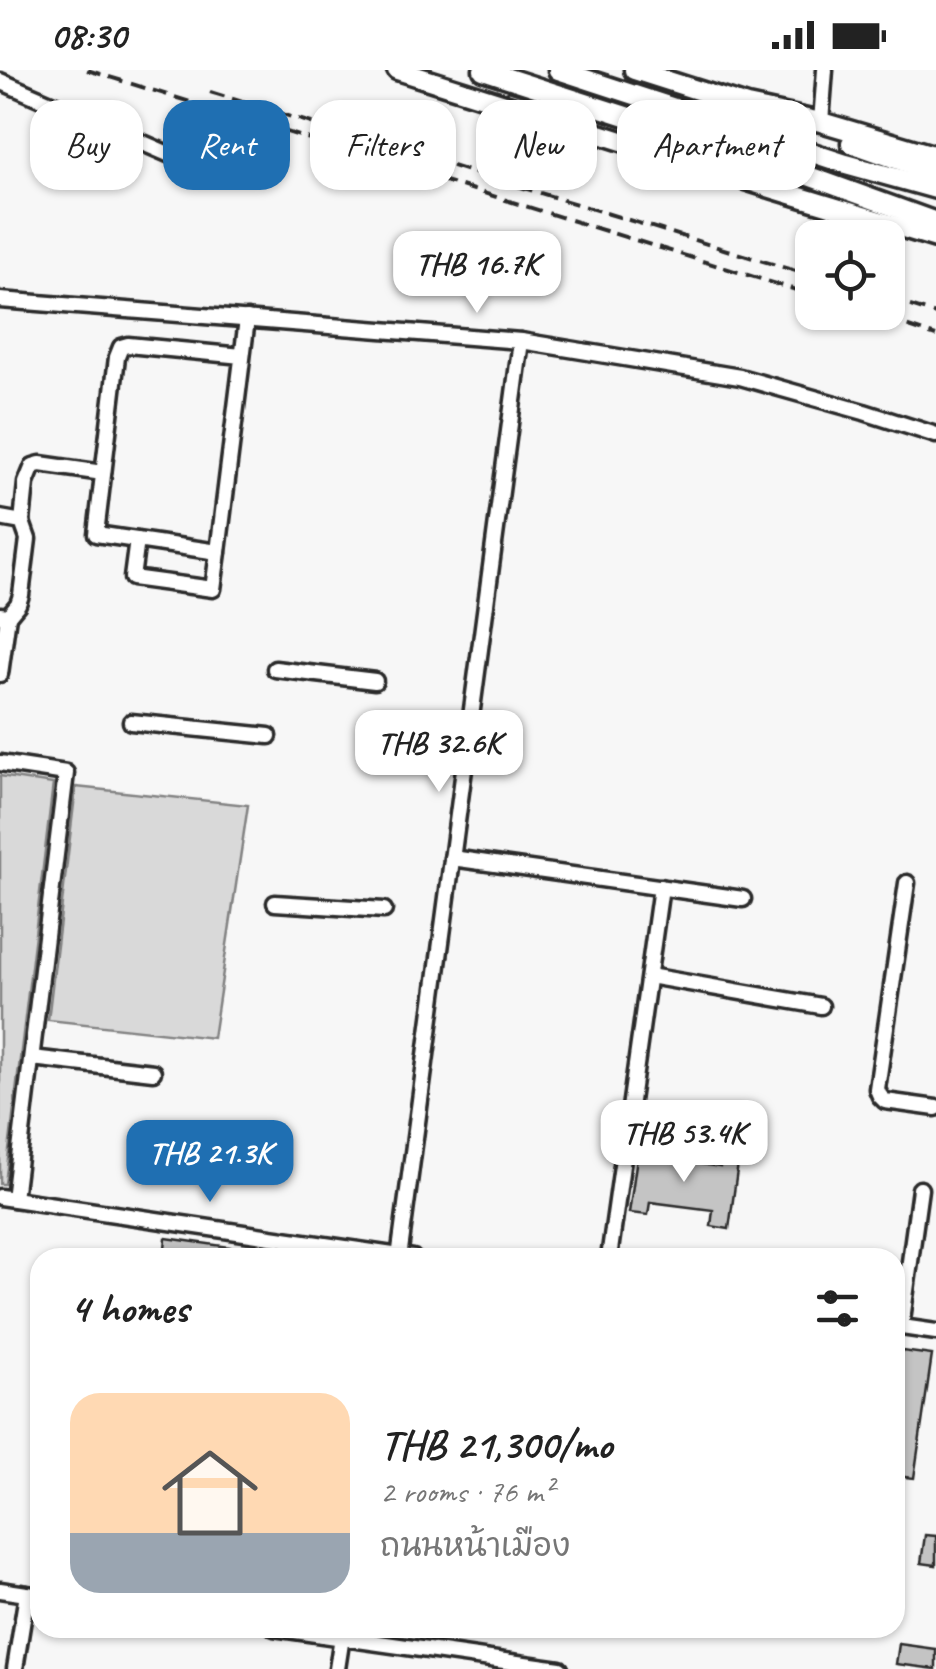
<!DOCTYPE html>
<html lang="en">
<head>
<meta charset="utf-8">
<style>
  body { margin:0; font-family:Caveat,"Playpen Sans Thai",sans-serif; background:#f2f2f2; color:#222; height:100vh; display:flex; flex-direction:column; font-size:38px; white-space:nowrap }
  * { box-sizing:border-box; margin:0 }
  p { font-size:32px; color:#767676 }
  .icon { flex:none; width:55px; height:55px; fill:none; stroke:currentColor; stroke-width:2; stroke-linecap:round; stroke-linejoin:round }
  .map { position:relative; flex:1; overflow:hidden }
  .side { position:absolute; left:30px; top:1178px; width:875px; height:390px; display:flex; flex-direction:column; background:#fff; border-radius:30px; box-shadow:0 2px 8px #0004 }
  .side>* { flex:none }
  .banner { position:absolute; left:30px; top:30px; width:878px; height:90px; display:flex; gap:20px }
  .tools { position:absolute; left:795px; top:150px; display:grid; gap:20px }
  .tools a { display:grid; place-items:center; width:110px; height:110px; border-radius:20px; background:#fff; box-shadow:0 2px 8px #0004; font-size:50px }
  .price { position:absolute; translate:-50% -85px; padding:0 22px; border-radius:20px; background:#fff; color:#222; font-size:32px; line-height:65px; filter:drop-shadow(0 2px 5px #0008) }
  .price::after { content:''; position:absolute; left:50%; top:60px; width:30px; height:22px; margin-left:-15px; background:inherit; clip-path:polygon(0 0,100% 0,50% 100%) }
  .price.on { background:#1f6fb2; color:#fff }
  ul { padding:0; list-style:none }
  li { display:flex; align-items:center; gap:30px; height:250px; padding:0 40px }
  li span { display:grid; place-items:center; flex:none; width:280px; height:200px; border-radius:30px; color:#555 }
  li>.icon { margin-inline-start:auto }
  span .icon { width:120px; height:120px; fill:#fffc; stroke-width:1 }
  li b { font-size:42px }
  h2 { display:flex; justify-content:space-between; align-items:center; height:120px; padding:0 40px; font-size:42px }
  .pill { padding:0 35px; border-radius:30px; background:#fff; box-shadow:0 2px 8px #0004; font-size:35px; line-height:90px }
  .pill.on { background:#1f6fb2; color:#fff }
  .status { display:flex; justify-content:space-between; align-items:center; height:70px; padding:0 50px; background:#fff; direction:ltr }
  .status svg { height:28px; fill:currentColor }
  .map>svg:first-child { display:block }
  .green { fill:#d9d9d9; stroke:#828282; stroke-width:2.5 }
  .building { fill:#c4c4c4; stroke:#2b2b2b; stroke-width:2.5 }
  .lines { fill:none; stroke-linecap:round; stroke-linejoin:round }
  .minor-casing { stroke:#2b2b2b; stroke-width:21 }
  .major-casing { stroke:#2b2b2b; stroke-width:25 }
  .minor { stroke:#fff; stroke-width:14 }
  .major { stroke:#fff; stroke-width:18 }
  .rail { stroke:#2b2b2b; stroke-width:4; stroke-dasharray:15 8; stroke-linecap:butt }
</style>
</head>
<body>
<div class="status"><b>08:30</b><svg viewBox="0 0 49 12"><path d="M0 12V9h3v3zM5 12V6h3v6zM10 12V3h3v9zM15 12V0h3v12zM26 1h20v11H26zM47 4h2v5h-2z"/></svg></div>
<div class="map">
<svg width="936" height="1599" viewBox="0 0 936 1599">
  <rect width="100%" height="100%" fill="#f7f7f7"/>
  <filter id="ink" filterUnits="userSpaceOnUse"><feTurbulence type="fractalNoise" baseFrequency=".01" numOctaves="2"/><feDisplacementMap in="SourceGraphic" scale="20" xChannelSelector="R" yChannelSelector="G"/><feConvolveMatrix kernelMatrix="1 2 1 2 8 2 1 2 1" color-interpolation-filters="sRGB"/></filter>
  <g filter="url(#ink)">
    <g class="green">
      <path d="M0 706 53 714 5 1114H0Z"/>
      <path d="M76 717 248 735 213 968 48 950Z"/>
    </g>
    <g class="building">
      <path d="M639 1073 658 1076 657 1087 720 1097 722 1084 739 1086 729 1159 711 1156 713 1140 650 1132 648 1145 629 1143Z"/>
      <path d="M166 1168 230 1177 229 1188H164Z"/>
      <path d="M895 1280 932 1285 914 1408 895 1406Z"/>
      <path d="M925 1465 936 1466V1495L921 1493Z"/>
      <path d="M899 1574 936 1579V1599L896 1594Z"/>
    </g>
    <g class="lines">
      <defs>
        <g id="minor">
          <path d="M0 11 219 106"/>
          <path d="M821 52 825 0"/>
          <path d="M0 230 521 271 740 307 864 342 936 365"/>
          <path d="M242 286 128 275 121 277 117 287 96 464 218 482 247 249"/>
          <path d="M0 448 22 452 28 469 21 525 18 534 8 546 0 545"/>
          <path d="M22 452 26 413 33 396 40 394 103 403"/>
          <path d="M137 470 132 508 213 519 218 482"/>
          <path d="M275 599 375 611"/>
          <path d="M0 604 8 546"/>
          <path d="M131 652 269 666"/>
          <path d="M0 693 66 703 14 1129"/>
          <path d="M452 788 743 829"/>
          <path d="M907 813 877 1019 880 1026 885 1031 936 1038"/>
          <path d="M275 833 384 840"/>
          <path d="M649 906 821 936"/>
          <path d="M32 988 153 1002"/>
          <path d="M0 1127 413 1188"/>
          <path d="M399 1188 521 271"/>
          <path d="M609 1188 661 817"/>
          <path d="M895 1256 936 1262"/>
          <path d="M901 1257 920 1119"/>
          <path d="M0 1520 40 1526"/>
          <path d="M274 1558 560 1599"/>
          <path d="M15 1599 27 1524"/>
          <path d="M337 1599 343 1560"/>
        </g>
        <g id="major">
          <path d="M397 0 774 119 936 168"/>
          <path d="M483 0 778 95 936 152"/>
          <path d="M558 0 846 94 936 119"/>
          <path d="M634 0 747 36 821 52 936 86"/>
          <path d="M851 73 936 103"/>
        </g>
      </defs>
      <use href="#minor" class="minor-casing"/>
      <use href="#major" class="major-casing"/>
      <use href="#minor" class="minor"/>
      <use href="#major" class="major"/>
      <g class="rail">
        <path d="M87 0 812 225"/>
        <path d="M210 22 812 206"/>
        <path d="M888 229 936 244"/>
        <path d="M864 242 936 266"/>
      </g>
    </g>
  </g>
</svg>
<div class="tools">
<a><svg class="icon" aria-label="locate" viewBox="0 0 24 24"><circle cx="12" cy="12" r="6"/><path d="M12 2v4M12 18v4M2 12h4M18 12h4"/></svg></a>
</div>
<b class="price" style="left:477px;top:246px">THB 16.7K</b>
<b class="price" style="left:439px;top:725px">THB 32.6K</b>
<b class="price" style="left:684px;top:1115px">THB 53.4K</b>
<b class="price on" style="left:210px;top:1135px">THB 21.3K</b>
<div class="banner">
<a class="pill">Buy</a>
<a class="pill on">Rent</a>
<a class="pill">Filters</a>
<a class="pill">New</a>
<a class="pill">Apartment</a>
</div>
<section class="side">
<h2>4 homes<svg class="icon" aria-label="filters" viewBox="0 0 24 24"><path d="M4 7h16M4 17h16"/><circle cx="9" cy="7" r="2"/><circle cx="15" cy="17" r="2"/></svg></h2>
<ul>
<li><span style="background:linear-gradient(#ffd9b3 70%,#9aa5b1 0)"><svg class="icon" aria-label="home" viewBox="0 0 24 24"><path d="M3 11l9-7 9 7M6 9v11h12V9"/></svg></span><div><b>THB 21,300/mo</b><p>2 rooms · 76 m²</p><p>ถนนหน้าเมือง</p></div></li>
</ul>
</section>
</div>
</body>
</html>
